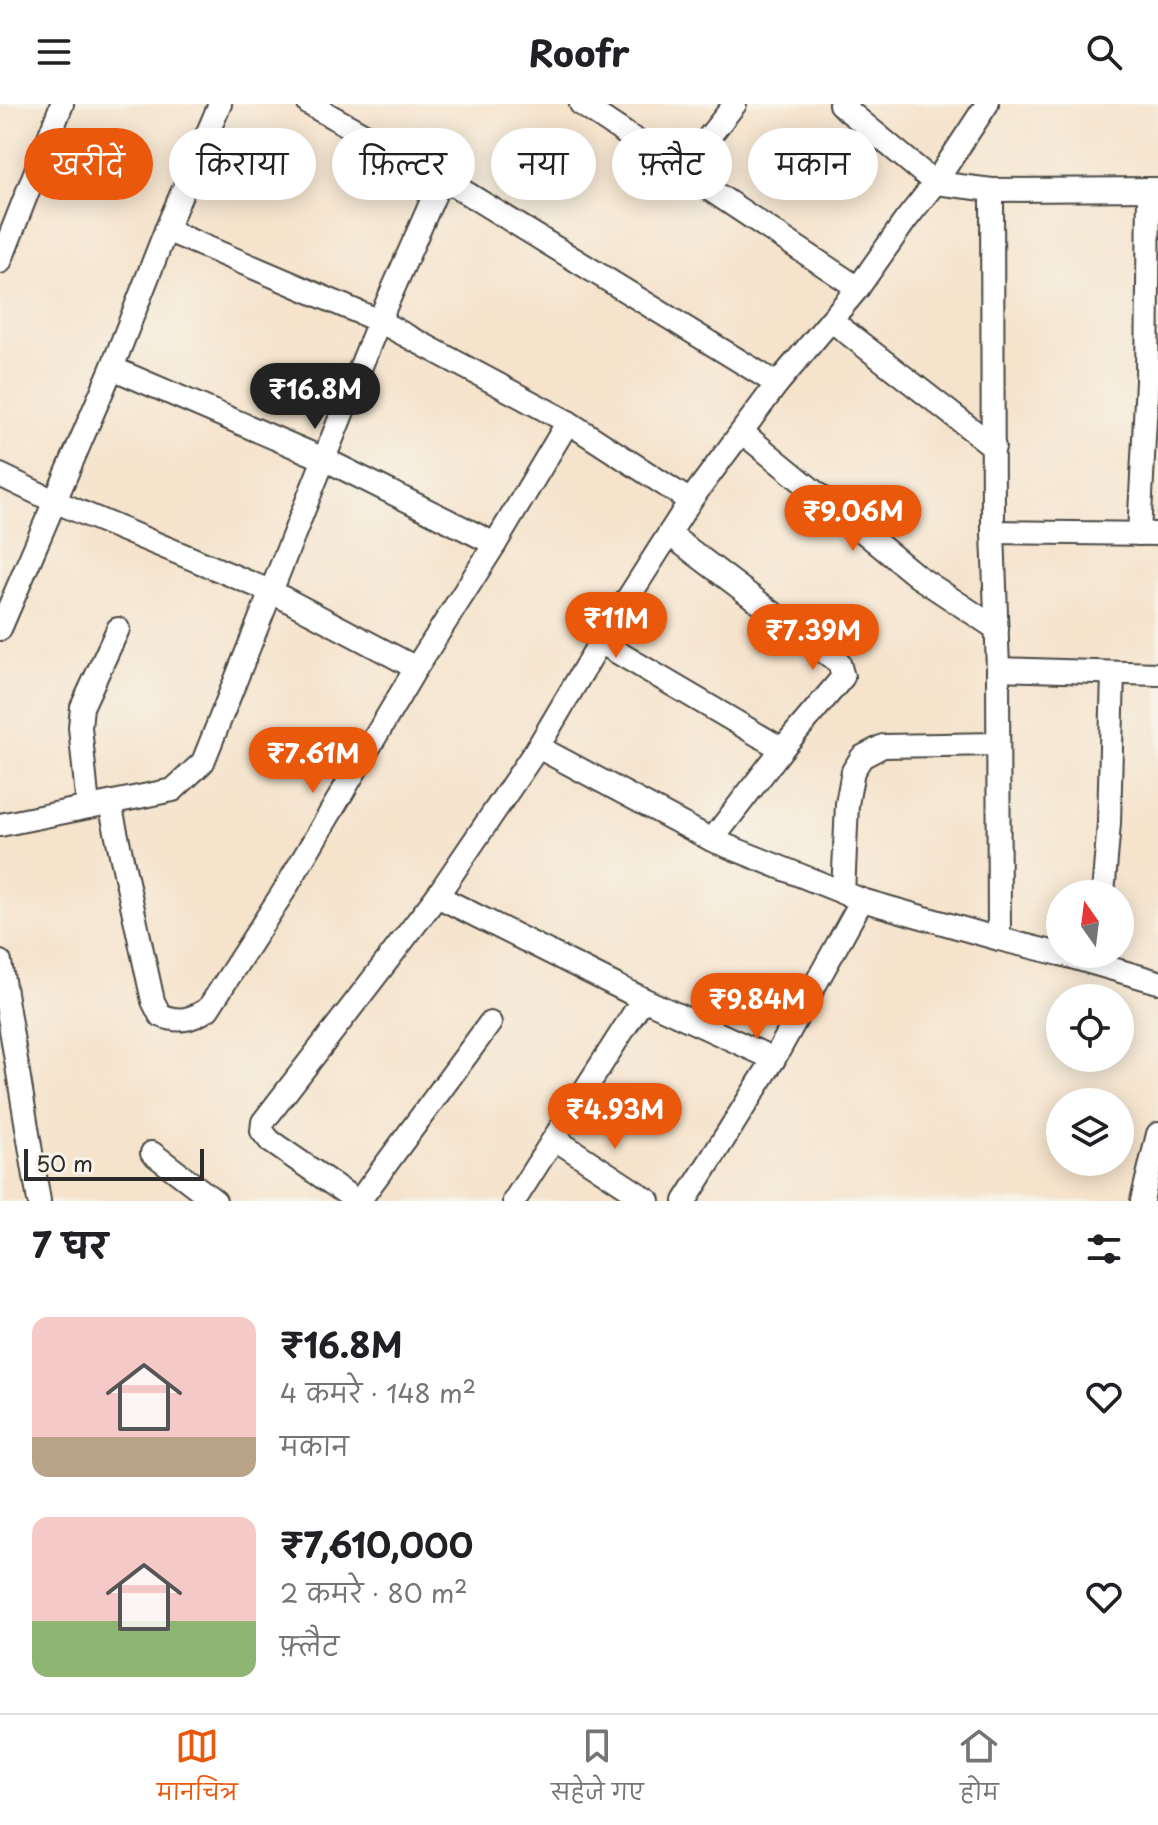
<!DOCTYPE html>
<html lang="hi">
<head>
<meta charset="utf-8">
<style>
  body { margin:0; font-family:"Playpen Sans","Playpen Sans Deva",sans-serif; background:#f2f2f2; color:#202124; height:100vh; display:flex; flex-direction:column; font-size:30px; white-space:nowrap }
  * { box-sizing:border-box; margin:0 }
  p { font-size:26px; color:#757577 }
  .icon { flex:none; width:44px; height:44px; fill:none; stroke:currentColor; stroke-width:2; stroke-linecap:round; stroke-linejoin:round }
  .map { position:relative; height:1097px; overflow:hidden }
  .side { display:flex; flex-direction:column; background:#fff; flex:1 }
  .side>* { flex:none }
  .hud { position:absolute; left:24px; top:24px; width:1110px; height:72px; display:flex; gap:16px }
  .needle { width:52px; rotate:346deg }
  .tools { position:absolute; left:1046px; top:776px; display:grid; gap:16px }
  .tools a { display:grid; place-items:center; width:88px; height:88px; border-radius:50%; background:#fff; box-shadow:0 4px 20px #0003; font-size:40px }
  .scale { position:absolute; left:24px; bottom:20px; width:180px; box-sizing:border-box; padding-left:8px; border:4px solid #2b2b2b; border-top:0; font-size:22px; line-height:28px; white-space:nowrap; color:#2b2b2b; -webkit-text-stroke:6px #f7f3e8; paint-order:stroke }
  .price { position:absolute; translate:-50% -68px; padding:0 18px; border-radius:28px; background:#ea580c; color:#fff; font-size:26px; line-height:52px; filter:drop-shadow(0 2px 4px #0008) }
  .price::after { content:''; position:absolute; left:50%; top:48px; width:24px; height:18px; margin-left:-12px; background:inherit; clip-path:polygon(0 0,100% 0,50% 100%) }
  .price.active { background:#222; color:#fff }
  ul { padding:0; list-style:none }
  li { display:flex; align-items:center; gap:24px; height:200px; padding:0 32px }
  li span { display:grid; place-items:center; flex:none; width:224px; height:160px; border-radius:16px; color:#555 }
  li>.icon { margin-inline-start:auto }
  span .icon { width:96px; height:96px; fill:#fffc; stroke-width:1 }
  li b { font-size:34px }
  h2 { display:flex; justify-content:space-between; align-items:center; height:96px; padding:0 32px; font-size:34px }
  .tag { padding:0 28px; border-radius:36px; background:#fff; box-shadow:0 4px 20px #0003; font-size:28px; line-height:72px }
  .tag.active { background:#ea580c; color:#fff }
  header { display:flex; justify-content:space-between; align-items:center; height:104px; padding:0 32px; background:#fff; font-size:36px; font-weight:700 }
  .menu { display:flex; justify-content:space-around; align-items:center; height:112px; border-top:2px solid #e0e0e0; background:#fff; font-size:22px; color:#757577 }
  .menu a { display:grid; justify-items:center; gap:4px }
  .menu .active { color:#ea580c }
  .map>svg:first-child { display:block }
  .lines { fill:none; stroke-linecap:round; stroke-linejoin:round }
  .minor-casing { stroke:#494743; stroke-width:26 }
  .minor { stroke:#fff; stroke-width:22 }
</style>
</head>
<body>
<header><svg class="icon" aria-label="menu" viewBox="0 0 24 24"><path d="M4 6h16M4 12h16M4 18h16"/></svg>Roofr<svg class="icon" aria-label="search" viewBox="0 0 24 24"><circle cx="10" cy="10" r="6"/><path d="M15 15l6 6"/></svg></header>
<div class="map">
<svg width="1158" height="1097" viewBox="0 0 1158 1097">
  <rect width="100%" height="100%" fill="#f7f3e8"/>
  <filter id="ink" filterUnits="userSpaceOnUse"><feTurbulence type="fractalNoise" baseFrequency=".0125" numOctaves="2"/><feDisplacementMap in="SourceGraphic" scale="16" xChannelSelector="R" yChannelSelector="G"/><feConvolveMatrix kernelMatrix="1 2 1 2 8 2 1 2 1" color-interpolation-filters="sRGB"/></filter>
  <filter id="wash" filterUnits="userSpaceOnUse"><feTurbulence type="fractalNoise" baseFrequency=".006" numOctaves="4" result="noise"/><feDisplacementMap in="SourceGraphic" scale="32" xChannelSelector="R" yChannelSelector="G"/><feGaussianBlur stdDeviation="1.8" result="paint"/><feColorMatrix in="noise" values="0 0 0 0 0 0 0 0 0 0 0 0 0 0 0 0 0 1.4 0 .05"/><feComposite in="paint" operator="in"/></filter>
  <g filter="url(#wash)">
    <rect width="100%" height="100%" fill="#f5e3cc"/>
  </g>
  <g filter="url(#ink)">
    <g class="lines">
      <defs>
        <g id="minor">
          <path d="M309 0 442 74 777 280"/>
          <path d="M581 0 858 184"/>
          <path d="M840 0 935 79 992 86 1158 85"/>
          <path d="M682 67 735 0"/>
          <path d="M992 86 993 428 998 565 999 835 1060 850"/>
          <path d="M166 126 379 217 568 318 690 397"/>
          <path d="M0 158 62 0"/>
          <path d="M832 217 994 343"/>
          <path d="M112 264 326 356 495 440"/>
          <path d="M743 329 917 472 997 525"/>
          <path d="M0 371 54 397 272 488 416 564"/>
          <path d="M993 428 1158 430"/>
          <path d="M669 430 839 559 843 573 782 645 712 736"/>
          <path d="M1139 430 1147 277 1149 85"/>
          <path d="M0 525 112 264 166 126 220 0"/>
          <path d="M600 538 782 645"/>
          <path d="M998 565 1158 570"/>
          <path d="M538 643 712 736 862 796 999 835"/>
          <path d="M110 700 153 897 160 911C179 919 191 916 208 905L284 787 416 564 495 440 568 318"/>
          <path d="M88 703 80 623 82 603 118 525"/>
          <path d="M0 721 173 686 203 658 379 217 442 74"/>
          <path d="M843 789 847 700 853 667 862 653 883 642 998 640"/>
          <path d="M1103 790 1109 719 1113 569"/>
          <path d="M437 792 643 895 774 955"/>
          <path d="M1061 850 1158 878"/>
          <path d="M0 858 39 1097"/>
          <path d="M555 1035 649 1097"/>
          <path d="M152 1049 215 1097"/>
          <path d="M357 1097 270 1037 262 1027 263 1018 437 792 538 643 600 538 690 397 777 280 858 184 905 117 935 79 987 0"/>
          <path d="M359 1097 490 919"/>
          <path d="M514 1097 643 895"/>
          <path d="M685 1097 774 955 862 796"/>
          <path d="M1142 1097 1158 1030"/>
        </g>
      </defs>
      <use href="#minor" class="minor-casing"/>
      <use href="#minor" class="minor"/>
    </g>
  </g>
</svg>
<div class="tools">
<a><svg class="needle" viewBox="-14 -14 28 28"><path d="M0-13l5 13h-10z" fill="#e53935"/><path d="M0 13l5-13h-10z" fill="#757577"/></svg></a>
<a><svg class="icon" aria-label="locate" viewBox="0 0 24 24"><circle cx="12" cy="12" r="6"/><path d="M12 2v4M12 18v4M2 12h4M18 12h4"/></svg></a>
<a><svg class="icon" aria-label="layers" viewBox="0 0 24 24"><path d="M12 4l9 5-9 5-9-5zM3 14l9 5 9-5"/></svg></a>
</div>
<div class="scale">50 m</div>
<b class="price active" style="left:315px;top:327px">₹16.8M</b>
<b class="price" style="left:853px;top:449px">₹9.06M</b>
<b class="price" style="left:616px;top:556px">₹11M</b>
<b class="price" style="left:813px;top:568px">₹7.39M</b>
<b class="price" style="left:313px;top:691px">₹7.61M</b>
<b class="price" style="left:757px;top:937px">₹9.84M</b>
<b class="price" style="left:615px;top:1047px">₹4.93M</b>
<div class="hud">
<a class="tag active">खरीदें</a>
<a class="tag">किराया</a>
<a class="tag">फ़िल्टर</a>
<a class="tag">नया</a>
<a class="tag">फ़्लैट</a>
<a class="tag">मकान</a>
</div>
</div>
<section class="side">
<h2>7 घर<svg class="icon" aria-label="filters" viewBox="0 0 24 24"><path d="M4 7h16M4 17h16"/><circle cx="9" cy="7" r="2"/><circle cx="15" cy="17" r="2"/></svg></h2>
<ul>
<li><span style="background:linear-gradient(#f6c9c9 75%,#b9a48a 0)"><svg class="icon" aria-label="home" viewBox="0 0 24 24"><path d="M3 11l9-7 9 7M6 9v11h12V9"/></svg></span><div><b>₹16.8M</b><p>4 कमरे · 148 m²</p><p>मकान</p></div><svg class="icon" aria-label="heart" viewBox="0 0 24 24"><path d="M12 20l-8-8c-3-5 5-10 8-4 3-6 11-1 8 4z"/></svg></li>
<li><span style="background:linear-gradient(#f6c9c9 65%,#8fb573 0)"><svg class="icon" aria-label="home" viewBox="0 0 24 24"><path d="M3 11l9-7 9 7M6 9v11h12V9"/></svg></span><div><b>₹7,610,000</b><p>2 कमरे · 80 m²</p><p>फ़्लैट</p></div><svg class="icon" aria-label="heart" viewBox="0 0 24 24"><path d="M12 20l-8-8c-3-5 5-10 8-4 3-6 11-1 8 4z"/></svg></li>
</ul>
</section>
<nav class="menu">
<a class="active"><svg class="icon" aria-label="map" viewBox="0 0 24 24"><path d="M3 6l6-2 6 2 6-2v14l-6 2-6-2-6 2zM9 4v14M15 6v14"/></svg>मानचित्र</a>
<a><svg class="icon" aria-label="saved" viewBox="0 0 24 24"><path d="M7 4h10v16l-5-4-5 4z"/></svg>सहेजे गए</a>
<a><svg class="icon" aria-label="home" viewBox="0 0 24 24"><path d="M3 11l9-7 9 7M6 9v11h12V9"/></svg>होम</a>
</nav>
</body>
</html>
